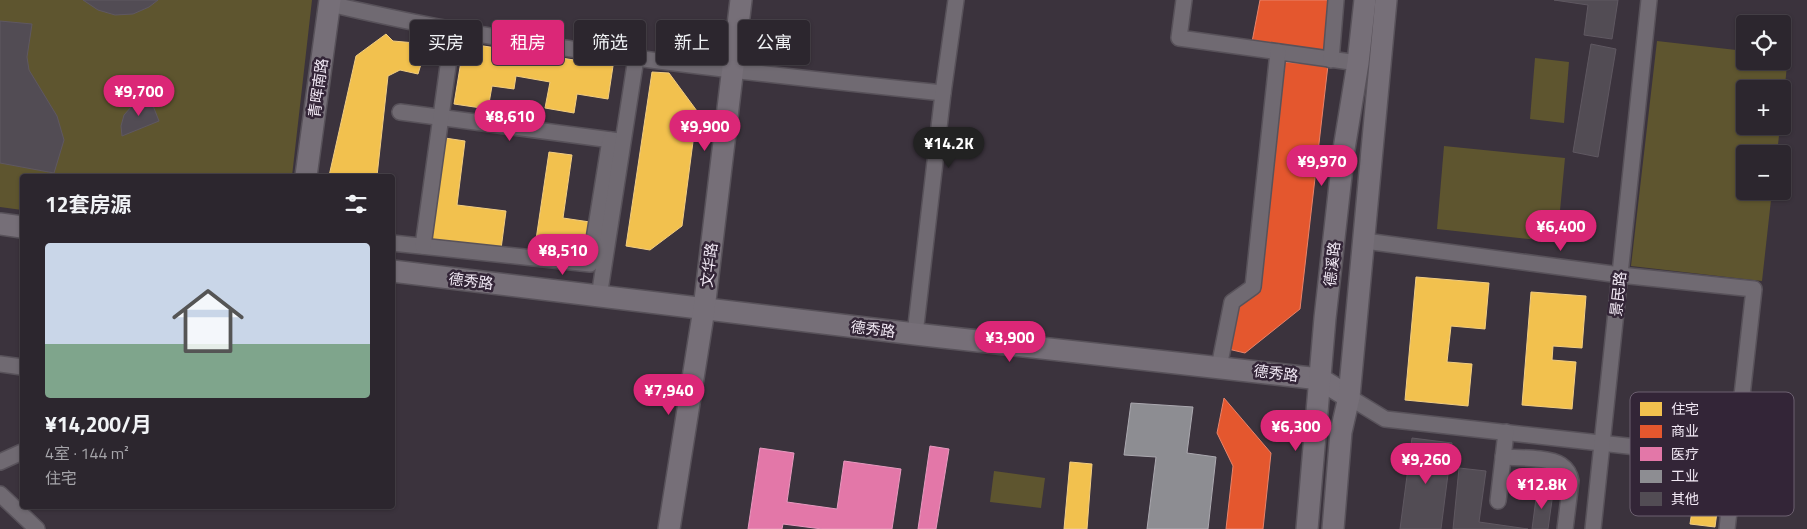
<!DOCTYPE html>
<html lang="zh">
<head>
<meta charset="utf-8">
<style>
  body { margin:0; font-family:"Titillium Web","Noto Sans SC",sans-serif; background:#38323a; color:#f1f3f6; height:100vh; display:flex; flex-direction:column; font-size:19px; white-space:nowrap }
  * { box-sizing:border-box; margin:0 }
  p { font-size:16px; color:#a6a5aa }
  .icon { flex:none; width:28px; height:28px; fill:none; stroke:currentColor; stroke-width:2; stroke-linecap:round; stroke-linejoin:round }
  .map { position:relative; flex:1; overflow:hidden }
  .drawer { position:absolute; left:20px; top:174px; width:375px; height:335px; display:flex; flex-direction:column; background:#2c262e; border-radius:5px; box-shadow:0 1px 4px #0004,0 0 0 1px #48434a }
  .drawer>* { flex:none }
  .hud { position:absolute; left:410px; top:20px; width:475px; height:45px; display:flex; gap:10px }
  .buttons { position:absolute; left:1736px; top:15px; display:grid; gap:10px }
  .buttons a { display:grid; place-items:center; width:55px; height:55px; border-radius:5px; background:#2c262e; box-shadow:0 1px 4px #0004,0 0 0 1px #48434a; font-size:25px }
  .price { position:absolute; translate:-50% -42px; padding:0 11px; border-radius:18px; background:#db2777; color:#fff; font-size:16px; line-height:32px; filter:drop-shadow(0 1px 2px #0008) }
  .price::after { content:''; position:absolute; left:50%; top:30px; width:15px; height:11px; margin-left:-8px; background:inherit; clip-path:polygon(0 0,100% 0,50% 100%) }
  .price.current { background:#222; color:#fff }
  ul { padding:0; list-style:none }
  li { display:grid; align-content:center; gap:10px; height:265px; padding:0 25px }
  li span { display:grid; place-items:center; height:155px; border-radius:5px; color:#555 }
  li>.icon { margin-inline-start:auto }
  span .icon { width:90px; height:90px; fill:#fffc; stroke-width:1 }
  li b { font-size:21px }
  h2 { display:flex; justify-content:space-between; align-items:center; height:60px; padding:0 25px; font-size:21px }
  .tag { padding:0 18px; border-radius:5px; background:#2c262e; box-shadow:0 1px 4px #0004,0 0 0 1px #48434a; font-size:18px; line-height:45px }
  .tag.current { background:#db2777; color:#fff }
  .map>svg:first-child { display:block }
  .green { fill:#5e552f }
  .homes { fill:#f2c14e; stroke:#f2cd80 }
  .shops { fill:#e4572e; stroke:#e8836a }
  .health { fill:#e377a8; stroke:#e899bf }
  .industry { fill:#8d8d92; stroke:#aba9b0 }
  .building { fill:#524c54; stroke:#5f5861 }
  .lines { fill:none; stroke-linecap:round; stroke-linejoin:round }
  .street-casing { stroke:#58525a; stroke-width:18 }
  .secondary-casing { stroke:#58525a; stroke-width:24 }
  .street { stroke:#706a72; stroke-width:15 }
  .secondary { stroke:#766f78; stroke-width:21 }
  .labels { text-anchor:middle; dominant-baseline:central; stroke-width:5; stroke-linejoin:round; paint-order:stroke }
  .street-label { font-size:15px; fill:#f2e9f5; stroke:#332537 }
  .key { fill:#332537; stroke:#6c6070; stroke-width:1 }
  .key-label { font-size:14px; fill:#f2e9f5 }
</style>
</head>
<body>
<div class="map">
<svg width="1807" height="529" viewBox="0 0 1807 529">
  <rect width="100%" height="100%" fill="#3b333d"/>
  <g class="green">
    <path d="M0 0H312L292 176H22V210L0 207Z"/>
    <path d="M1657 41 1745 51V61H1782L1783 55H1788L1783 106 1782 89H1745V126H1780L1777 154H1745V191H1772L1762 281 1631 266Z"/>
    <path d="M1535 58 1569 62 1564 123 1530 119Z"/>
    <path d="M1444 146 1565 158 1557 242 1437 229Z"/>
    <path d="M994 471 1045 478 1041 508 990 502Z"/>
  </g>
  <g class="homes">
    <path d="M386 34 393 41 427 44 418 74 400 70 388 76 377 176H329L356 56Z"/>
    <path d="M464 43 613 66 608 99 577 94 574 113 545 108 550 82 516 76 514 89 492 86 488 109 454 104Z"/>
    <path d="M652 72 669 73 697 111 682 226 650 250 626 246Z"/>
    <path d="M445 138 465 141 457 205 506 211 501 249 431 240Z"/>
    <path d="M549 152 572 155 563 218 590 222 586 249 569 246 567 258 534 253Z"/>
    <path d="M1416 277 1489 283 1485 329 1451 326 1447 362 1472 364 1468 406 1405 400Z"/>
    <path d="M1531 292 1586 296 1582 348 1553 346 1552 360 1576 362 1572 409 1522 405Z"/>
    <path d="M1070 462 1092 464 1087 529H1064Z"/>
    <path d="M1697 478 1721 481 1715 527 1690 524Z"/>
  </g>
  <g class="shops">
    <path d="M1260 0H1332L1327 53 1252 42Z"/>
    <path d="M1282 62 1328 65 1300 309 1245 353 1228 349 1235 310 1257 292Z"/>
    <path d="M1224 398 1271 453 1263 529H1226L1233 466 1217 433Z"/>
  </g>
  <g class="health">
    <path d="M930 446 949 449 936 529H918Z"/>
    <path d="M760 448 794 453 787 502 837 509 844 461 901 469 892 529H822L783 524 782 529H748Z"/>
  </g>
  <path class="industry" d="M1131 403 1193 407 1187 453 1216 457 1208 529H1147L1156 457 1124 455Z"/>
  <g class="building">
    <path d="M83 0H158L149 7 133 14 115 15 98 10Z"/>
    <path d="M1554 0H1618L1612 39 1584 35 1588 5Z"/>
    <path d="M0 21 32 24 27 57 29 70 57 116 64 140 54 173 0 163Z"/>
    <path d="M1591 44 1616 49 1598 157 1573 152Z"/>
    <path d="M150 98 159 121 122 136 121 126 124 115 132 106Z"/>
    <path d="M1412 438 1452 443 1441 529H1400Z"/>
    <path d="M1459 468 1486 471 1479 522 1528 529H1453Z"/>
    <path d="M1537 491 1553 493 1548 529H1532Z"/>
  </g>
  <g class="lines">
    <defs>
      <g id="street">
        <path d="M1184 0 1179 38 1358 63"/>
        <path d="M329 4C371 13 413 23 455 30 617 59 780 76 943 93"/>
        <path d="M1331 60 1336 0"/>
        <path d="M400 112 619 141"/>
        <path d="M1365 241 1620 275 1754 289 1727 529"/>
        <path d="M392 243 590 264 610 140"/>
        <path d="M423 246 453 30"/>
        <path d="M599 297 636 58"/>
        <path d="M915 334 943 93 956 0"/>
        <path d="M0 364 22 367"/>
        <path d="M1219 367 1232 302 1253 287 1278 52"/>
        <path d="M1349 397 1385 419 1735 458"/>
        <path d="M1503 457C1518 458 1549 457 1561 465 1567 469 1570 475 1571 481L1565 529"/>
        <path d="M0 462 22 452"/>
        <path d="M0 494 37 529"/>
        <path d="M1498 501 1506 432"/>
        <path d="M1593 529 1649 0"/>
      </g>
      <g id="secondary">
        <path d="M306 176 330 0"/>
        <path d="M0 224 22 227"/>
        <path d="M392 271 915 334 1320 379 1349 397"/>
        <path d="M669 529 704 309 741 0"/>
        <path d="M1307 529 1325 318 1344 149 1358 63 1365 0"/>
        <path d="M1333 529 1341 432 1349 397 1386 0"/>
      </g>
    </defs>
    <use href="#street" class="street-casing"/>
    <use href="#secondary" class="secondary-casing"/>
    <use href="#street" class="street"/>
    <use href="#secondary" class="secondary"/>
  </g>
  <g class="labels">
    <g class="street-label">
      <text transform="translate(318 88) rotate(-82)">青晖南路</text>
      <text transform="translate(1332 264) rotate(-84)">德溪路</text>
      <text transform="translate(709 265) rotate(-83)">文华路</text>
      <text transform="translate(471 281) rotate(7)">德秀路</text>
      <text transform="translate(1618 294) rotate(-84)">景民路</text>
      <text transform="translate(873 329) rotate(7)">德秀路</text>
      <text transform="translate(1276 373) rotate(7)">德秀路</text>
    </g>
  </g>
  <rect x="1630" y="392" width="164" height="124" rx="8" class="key"/>
  <rect x="1640" y="402" width="22" height="14" fill="#f2c14e"/>
  <rect x="1640" y="425" width="22" height="13" fill="#e4572e"/>
  <rect x="1640" y="447" width="22" height="14" fill="#e377a8"/>
  <rect x="1640" y="470" width="22" height="13" fill="#8d8d92"/>
  <rect x="1640" y="492" width="22" height="14" fill="#524c54"/>
  <g class="key-label">
    <text x="1671" y="414">住宅</text>
    <text x="1671" y="436">商业</text>
    <text x="1671" y="459">医疗</text>
    <text x="1671" y="481">工业</text>
    <text x="1671" y="504">其他</text>
  </g>
</svg>
<div class="buttons">
<a><svg class="icon" aria-label="locate" viewBox="0 0 24 24"><circle cx="12" cy="12" r="6"/><path d="M12 2v4M12 18v4M2 12h4M18 12h4"/></svg></a>
<a>+</a>
<a>−</a>
</div>
<b class="price" style="left:139px;top:117px">¥9,700</b>
<b class="price" style="left:510px;top:142px">¥8,610</b>
<b class="price" style="left:705px;top:152px">¥9,900</b>
<b class="price current" style="left:949px;top:169px">¥14.2K</b>
<b class="price" style="left:1322px;top:187px">¥9,970</b>
<b class="price" style="left:1561px;top:252px">¥6,400</b>
<b class="price" style="left:563px;top:276px">¥8,510</b>
<b class="price" style="left:1010px;top:363px">¥3,900</b>
<b class="price" style="left:669px;top:416px">¥7,940</b>
<b class="price" style="left:1296px;top:452px">¥6,300</b>
<b class="price" style="left:1426px;top:485px">¥9,260</b>
<b class="price" style="left:1542px;top:510px">¥12.8K</b>
<div class="hud">
<a class="tag">买房</a>
<a class="tag current">租房</a>
<a class="tag">筛选</a>
<a class="tag">新上</a>
<a class="tag">公寓</a>
</div>
<section class="drawer">
<h2>12套房源<svg class="icon" aria-label="filters" viewBox="0 0 24 24"><path d="M4 7h16M4 17h16"/><circle cx="9" cy="7" r="2"/><circle cx="15" cy="17" r="2"/></svg></h2>
<ul>
<li><span style="background:linear-gradient(#c9d6e8 65%,#7fa58c 0)"><svg class="icon" aria-label="home" viewBox="0 0 24 24"><path d="M3 11l9-7 9 7M6 9v11h12V9"/></svg></span><div><b>¥14,200/月</b><p>4室 · 144 m²</p><p>住宅</p></div></li>
</ul>
</section>
</div>
</body>
</html>
